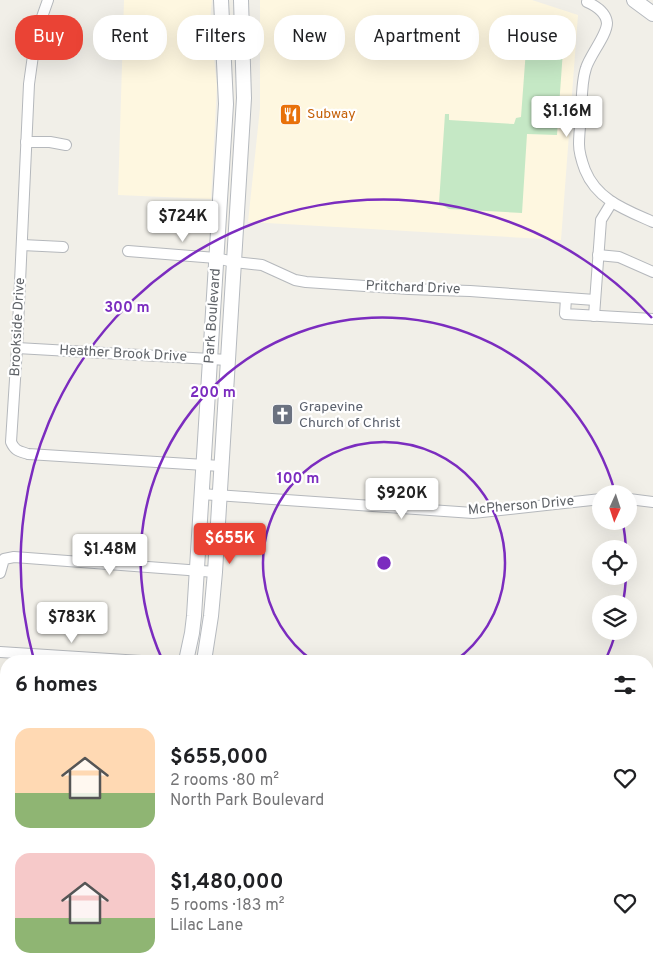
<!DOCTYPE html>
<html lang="en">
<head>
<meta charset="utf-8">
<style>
  body { margin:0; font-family:Overpass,sans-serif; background:#f6f6f6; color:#202124; height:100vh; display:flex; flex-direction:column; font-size:19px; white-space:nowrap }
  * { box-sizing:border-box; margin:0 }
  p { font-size:16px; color:#757577 }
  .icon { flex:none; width:28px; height:28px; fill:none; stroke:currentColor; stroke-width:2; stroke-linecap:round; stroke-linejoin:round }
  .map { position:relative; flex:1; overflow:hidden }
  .panel { position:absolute; left:0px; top:655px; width:654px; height:320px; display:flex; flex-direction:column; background:#fff; border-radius:20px 20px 0 0; box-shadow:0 5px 20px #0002 }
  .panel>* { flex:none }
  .banner { position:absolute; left:15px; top:15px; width:624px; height:45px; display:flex; gap:10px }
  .needle { width:32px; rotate:183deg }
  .fabs { position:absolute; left:592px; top:485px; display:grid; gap:10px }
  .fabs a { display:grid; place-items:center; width:45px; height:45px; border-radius:50%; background:#fff; box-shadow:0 5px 20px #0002; font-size:25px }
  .price { position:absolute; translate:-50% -42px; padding:0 11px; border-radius:5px; background:#fff; color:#222; font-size:16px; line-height:32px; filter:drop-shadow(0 1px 2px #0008) }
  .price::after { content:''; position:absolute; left:50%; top:30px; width:15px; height:11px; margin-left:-8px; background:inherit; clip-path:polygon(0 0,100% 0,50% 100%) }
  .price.current { background:#ea4335; color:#fff }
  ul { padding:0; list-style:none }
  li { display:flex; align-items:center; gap:15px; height:125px; padding:0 15px }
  li span { display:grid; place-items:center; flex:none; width:140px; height:100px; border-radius:15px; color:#555 }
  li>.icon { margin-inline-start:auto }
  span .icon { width:60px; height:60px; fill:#fffc; stroke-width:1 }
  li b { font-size:21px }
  h2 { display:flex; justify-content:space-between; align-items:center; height:60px; padding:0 15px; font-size:21px }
  .chip { padding:0 18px; border-radius:20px; background:#fff; box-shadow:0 5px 20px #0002; font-size:18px; line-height:45px }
  .chip.current { background:#ea4335; color:#fff }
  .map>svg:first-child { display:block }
  .commercial { fill:#fef7e0 }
  .green { fill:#c5e8c5 }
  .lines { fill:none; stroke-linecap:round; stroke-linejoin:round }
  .minor-casing { stroke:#b5b8bc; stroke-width:12 }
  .secondary-casing { stroke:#b6babf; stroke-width:16 }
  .minor { stroke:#fff; stroke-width:10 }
  .secondary { stroke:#fff; stroke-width:14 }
  .ring { fill:none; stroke:#7b2cbf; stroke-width:2.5 }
  .labels { text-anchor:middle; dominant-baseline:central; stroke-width:4.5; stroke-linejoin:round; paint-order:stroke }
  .food-label { font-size:14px; fill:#c56008; stroke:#fff; text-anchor:start }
  .street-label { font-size:14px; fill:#5f6368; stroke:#fff }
  .worship-label { font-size:14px; fill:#5b616d; stroke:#fff; text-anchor:start }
  .centre { fill:#7b2cbf; stroke:#fff; stroke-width:2.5 }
  .ring-label { font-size:15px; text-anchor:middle; font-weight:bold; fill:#7b2cbf; stroke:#fff; stroke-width:4.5; stroke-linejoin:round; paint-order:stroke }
</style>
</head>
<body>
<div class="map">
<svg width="653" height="975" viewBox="0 0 653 975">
  <rect width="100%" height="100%" fill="#f1efe8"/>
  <g class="commercial">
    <path d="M124 0H212L210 20 217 86 211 199 118 195Z"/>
    <path d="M260 0H532L578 15 561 240 248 222 260 108Z"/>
  </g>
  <path class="green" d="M523 24 527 25 526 32 561 41 563 35 564 36 557 135 527 134 522 213 449 209 439 203 445 114H449V120L514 124 516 118 521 117 527 36 521 35C519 32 520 26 523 24Z"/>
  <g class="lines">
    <defs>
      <g id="minor">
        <path d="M48 0 36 34 29 84 17 348 11 442C15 451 19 451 28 454L221 466"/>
        <path d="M587 2C596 6 606 12 607 23 607 35 590 55 586 68 581 83 582 101 581 117 580 126 579 135 579 144 579 153 582 162 585 170 597 200 626 210 653 222"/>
        <path d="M36 34 61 44"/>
        <path d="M26 142H50L66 145"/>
        <path d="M22 245 63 247"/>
        <path d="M128 251 216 258 234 262 262 265 295 280 306 282 409 289 470 291 595 300"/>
        <path d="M598 255 619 257 653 272"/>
        <path d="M566 298 565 314 653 319"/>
        <path d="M594 316 601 220 612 202"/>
        <path d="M17 348 228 360"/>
        <path d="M201 494 473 513 601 499"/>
        <path d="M629 499 653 502"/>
        <path d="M0 573 4 559 14 557 215 572"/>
        <path d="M0 652 141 661"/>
        <path d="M0 775H6"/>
        <path d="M648 819H653"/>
        <path d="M0 879H6"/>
        <path d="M170 975 172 969"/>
        <path d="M590 975V969"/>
      </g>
      <g id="secondary">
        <path d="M634 0 653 14"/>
        <path d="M186 661 192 633 194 616 226 104 221 0"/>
        <path d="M204 661 211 616 215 572 244 98 241 0"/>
        <path d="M85 975 87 969"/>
        <path d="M103 975 105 969"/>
      </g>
    </defs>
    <use href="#minor" class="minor-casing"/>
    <use href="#secondary" class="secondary-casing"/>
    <use href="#minor" class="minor"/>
    <use href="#secondary" class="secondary"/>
  </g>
  <g class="ring">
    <path d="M313 661A121 121 0 1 1 455 661"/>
    <path d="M626 578A242 242 0 0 1 623 603M616 632A242 242 0 0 1 606 659M162 659A242 242 0 1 1 615 492M623 523A242 242 0 0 1 626 548"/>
    <path d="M34 660A363 363 0 0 1 652 318"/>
  </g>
  <defs>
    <symbol id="restaurant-square" viewBox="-11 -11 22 22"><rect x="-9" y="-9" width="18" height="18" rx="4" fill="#e8710a" stroke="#fff"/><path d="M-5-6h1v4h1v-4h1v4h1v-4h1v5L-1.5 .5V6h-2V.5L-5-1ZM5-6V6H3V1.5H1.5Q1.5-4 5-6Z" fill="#fff"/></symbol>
    <symbol id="church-square" viewBox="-11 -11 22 22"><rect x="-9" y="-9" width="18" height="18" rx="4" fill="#6b7280" stroke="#fff"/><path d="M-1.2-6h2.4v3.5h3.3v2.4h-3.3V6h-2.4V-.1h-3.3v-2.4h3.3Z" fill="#fff"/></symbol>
  </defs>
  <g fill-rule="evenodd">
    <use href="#restaurant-square" x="278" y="102" width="25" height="25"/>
    <use href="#church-square" x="270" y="402" width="25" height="25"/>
  </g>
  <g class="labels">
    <g class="food-label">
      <text x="307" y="114">Subway</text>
    </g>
    <g class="street-label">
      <text transform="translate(413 288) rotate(2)">Pritchard Drive</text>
      <text transform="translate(213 316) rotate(-86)">Park Boulevard</text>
      <text transform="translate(18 327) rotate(-87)">Brookside Drive</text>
      <text transform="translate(123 354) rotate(3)">Heather Brook Drive</text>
      <text transform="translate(521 506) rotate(-5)">McPherson Drive</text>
    </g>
    <g class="worship-label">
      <text x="299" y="407">Grapevine<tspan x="299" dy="16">Church of Christ</tspan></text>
    </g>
  </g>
  <circle cx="384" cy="563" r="8" class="centre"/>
  <g class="ring-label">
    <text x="127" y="312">300 m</text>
    <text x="213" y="397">200 m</text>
    <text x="298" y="483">100 m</text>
  </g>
</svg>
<div class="fabs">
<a><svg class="needle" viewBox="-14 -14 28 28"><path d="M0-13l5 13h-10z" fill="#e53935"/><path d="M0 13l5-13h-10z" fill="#757577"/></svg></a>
<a><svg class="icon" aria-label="locate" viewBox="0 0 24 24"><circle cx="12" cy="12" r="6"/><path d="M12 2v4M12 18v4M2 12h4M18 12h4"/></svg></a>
<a><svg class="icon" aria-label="layers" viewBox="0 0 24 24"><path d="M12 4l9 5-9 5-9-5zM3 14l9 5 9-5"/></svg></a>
</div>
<b class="price" style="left:567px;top:138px">$1.16M</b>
<b class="price" style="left:183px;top:243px">$724K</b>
<b class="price" style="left:402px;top:520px">$920K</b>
<b class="price current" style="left:230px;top:565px">$655K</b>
<b class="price" style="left:110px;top:576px">$1.48M</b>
<b class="price" style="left:72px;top:644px">$783K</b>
<div class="banner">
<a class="chip current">Buy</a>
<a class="chip">Rent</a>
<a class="chip">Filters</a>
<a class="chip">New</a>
<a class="chip">Apartment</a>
<a class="chip">House</a>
</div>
<section class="panel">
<h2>6 homes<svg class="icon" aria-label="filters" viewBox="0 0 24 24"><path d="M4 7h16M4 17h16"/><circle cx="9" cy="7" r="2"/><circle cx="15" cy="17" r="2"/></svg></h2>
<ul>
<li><span style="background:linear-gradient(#ffd9b3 65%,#8fb573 0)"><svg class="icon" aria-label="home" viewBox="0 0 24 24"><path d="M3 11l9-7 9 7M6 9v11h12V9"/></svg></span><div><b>$655,000</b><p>2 rooms · 80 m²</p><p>North Park Boulevard</p></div><svg class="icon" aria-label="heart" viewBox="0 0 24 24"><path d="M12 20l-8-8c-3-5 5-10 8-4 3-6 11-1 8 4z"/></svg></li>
<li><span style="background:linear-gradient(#f6c9c9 65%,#8fb573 0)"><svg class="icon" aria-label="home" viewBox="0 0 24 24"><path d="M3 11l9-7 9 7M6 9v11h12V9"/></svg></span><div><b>$1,480,000</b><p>5 rooms · 183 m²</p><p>Lilac Lane</p></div><svg class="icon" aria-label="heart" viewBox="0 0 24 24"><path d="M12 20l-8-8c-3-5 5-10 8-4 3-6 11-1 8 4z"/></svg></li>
</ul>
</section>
</div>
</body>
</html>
